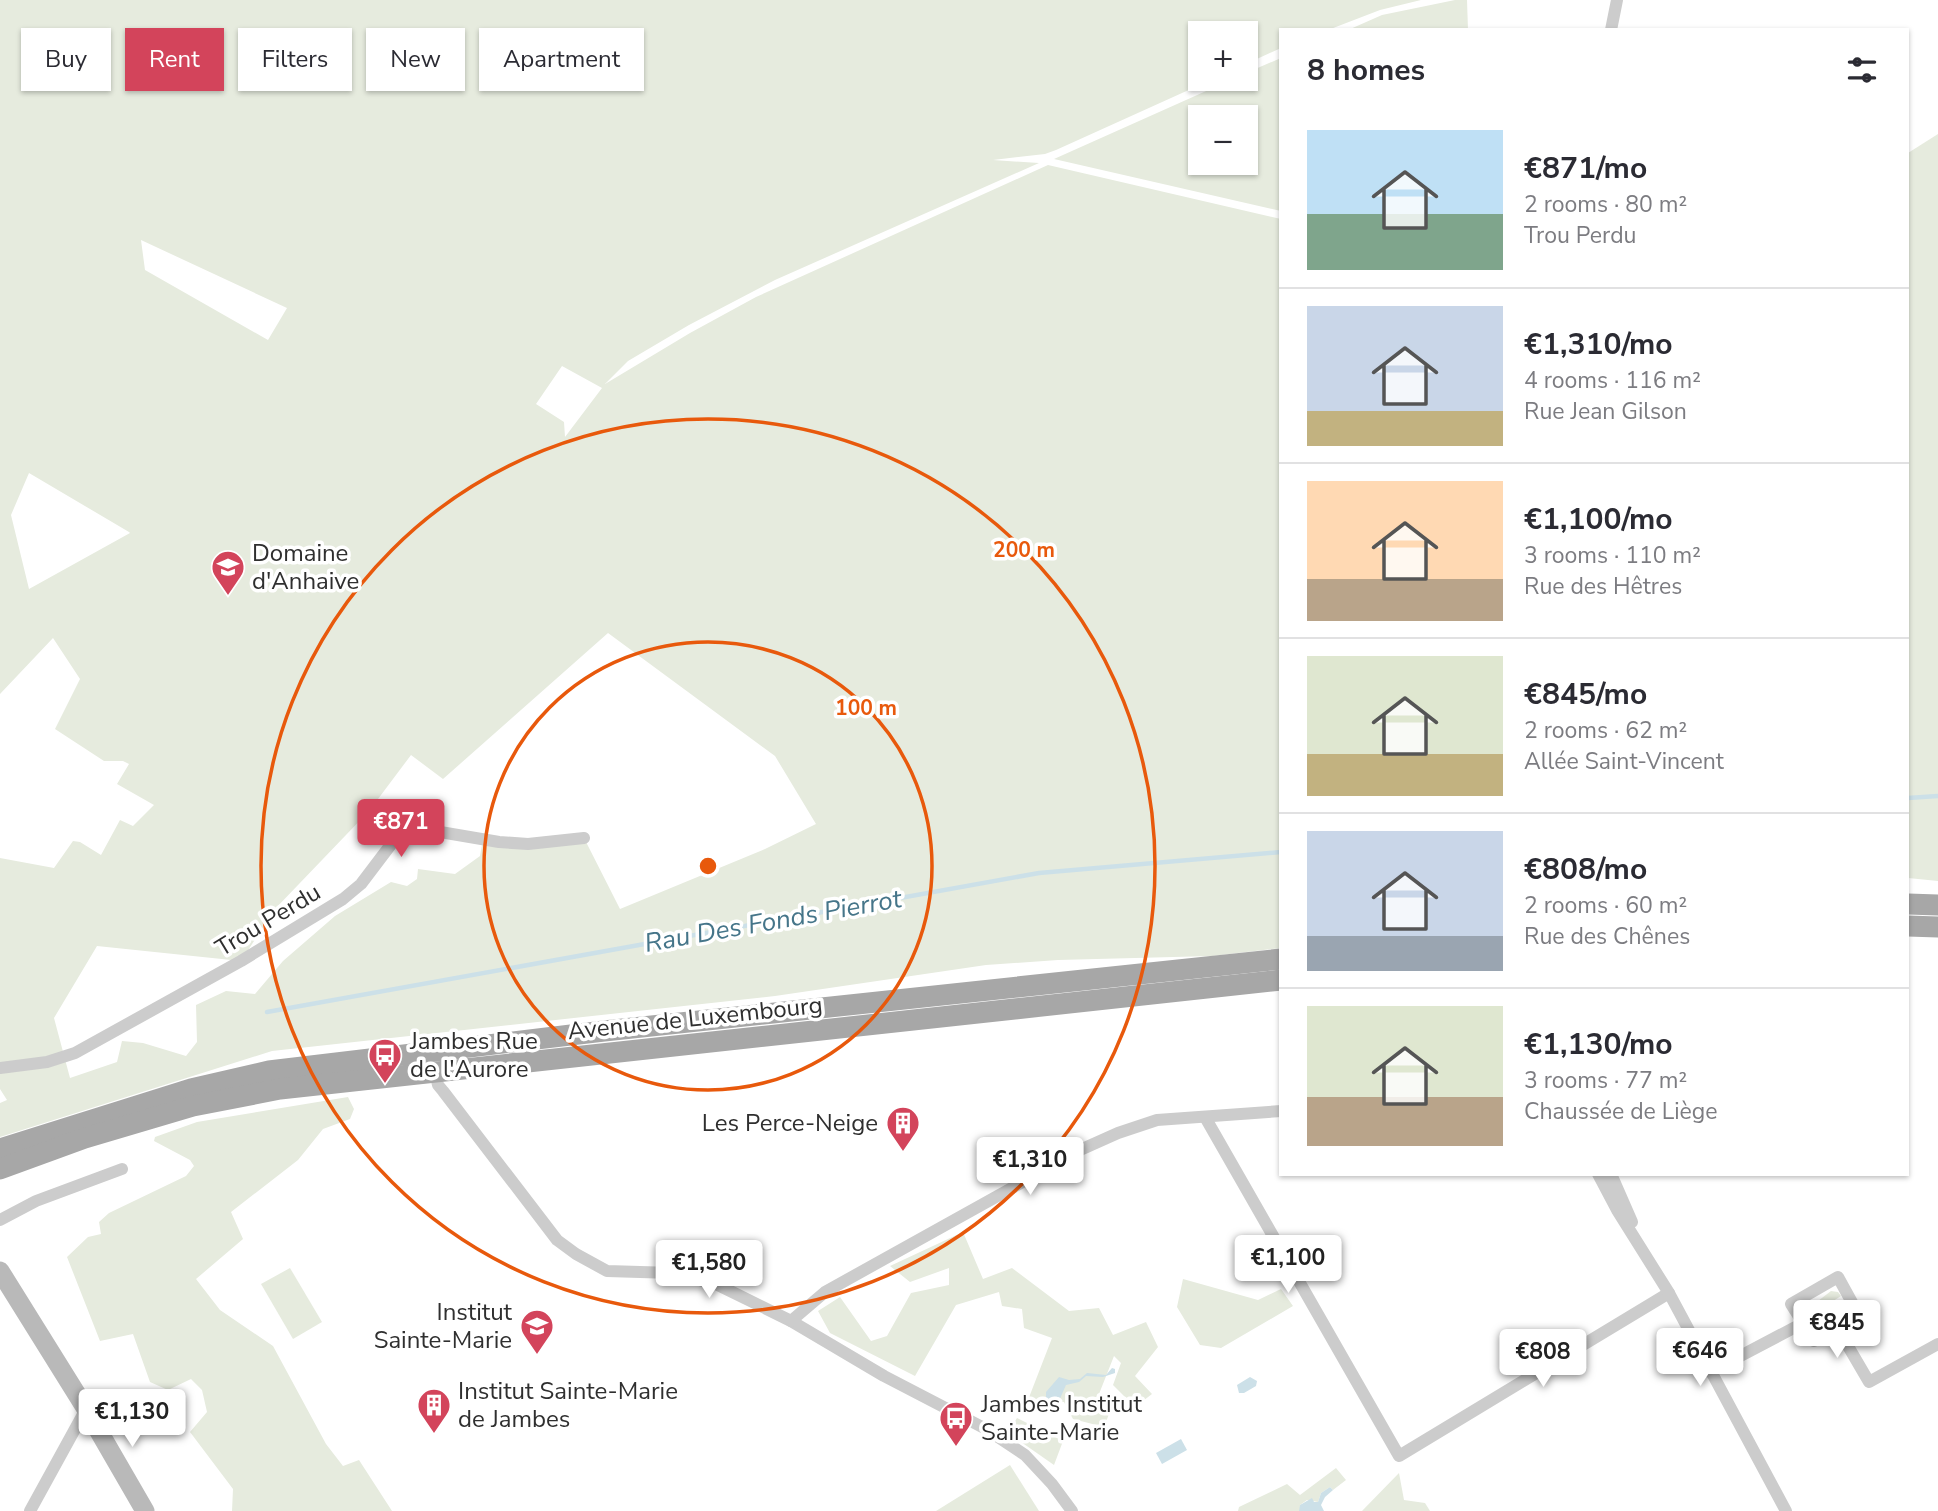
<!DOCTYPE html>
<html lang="en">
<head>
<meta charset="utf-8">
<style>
  body { margin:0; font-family:"Nunito Sans",sans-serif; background:#f2f2f3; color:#2b2b33; height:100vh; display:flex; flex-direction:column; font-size:26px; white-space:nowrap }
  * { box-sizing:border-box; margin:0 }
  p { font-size:23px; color:#7c7c81 }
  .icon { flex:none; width:38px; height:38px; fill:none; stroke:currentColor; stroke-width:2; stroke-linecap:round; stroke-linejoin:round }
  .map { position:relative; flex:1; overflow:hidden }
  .drawer { position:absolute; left:1279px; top:28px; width:630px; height:1148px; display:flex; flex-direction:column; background:#fff; border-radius:0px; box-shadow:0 2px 5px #0004 }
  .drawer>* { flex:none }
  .guide { position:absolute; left:21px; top:28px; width:665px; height:63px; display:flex; gap:14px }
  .controls { position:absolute; left:1188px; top:21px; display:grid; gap:14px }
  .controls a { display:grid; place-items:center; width:70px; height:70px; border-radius:0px; background:#fff; box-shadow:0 2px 5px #0004; font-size:35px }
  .price { position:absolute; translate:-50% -60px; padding:0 16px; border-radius:7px; background:#fff; color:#222; font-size:23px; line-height:46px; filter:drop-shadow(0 2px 4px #0008) }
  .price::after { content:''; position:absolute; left:50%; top:42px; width:21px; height:16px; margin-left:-10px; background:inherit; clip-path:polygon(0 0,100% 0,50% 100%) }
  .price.current { background:#d3445b; color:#fff }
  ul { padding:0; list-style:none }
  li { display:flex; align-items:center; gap:21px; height:175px; padding:0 28px }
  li+li { border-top:2px solid #e1e1e2 }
  li span { display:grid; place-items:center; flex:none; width:196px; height:140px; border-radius:0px; color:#555 }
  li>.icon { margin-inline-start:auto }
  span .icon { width:84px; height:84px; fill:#fffc; stroke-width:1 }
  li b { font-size:30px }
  h2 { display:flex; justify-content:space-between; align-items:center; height:84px; padding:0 28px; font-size:30px }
  .tag { padding:0 24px; border-radius:0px; background:#fff; box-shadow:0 2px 5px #0004; font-size:24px; line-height:63px }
  .tag.current { background:#d3445b; color:#fff }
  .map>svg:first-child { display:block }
  .green { fill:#e6ebde; fill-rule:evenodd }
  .water { fill:#cce0e8 }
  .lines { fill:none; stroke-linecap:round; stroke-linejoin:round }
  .stream { stroke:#cce0e8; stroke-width:4.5 }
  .street { stroke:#ccc; stroke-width:12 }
  .secondary { stroke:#b9b9b9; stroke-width:19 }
  .primary { stroke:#a7a7a7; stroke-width:21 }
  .ring { fill:none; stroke:#e8590c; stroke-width:3.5 }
  .labels { text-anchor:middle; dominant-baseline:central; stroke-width:7; stroke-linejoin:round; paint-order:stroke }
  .poi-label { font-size:24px; fill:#2f2f2f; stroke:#fff; text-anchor:start }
  .street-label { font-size:24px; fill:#2f2f2f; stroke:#fff }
  .water-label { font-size:26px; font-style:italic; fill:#457589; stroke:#fff }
  .centre { fill:#e8590c; stroke:#fff; stroke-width:3.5 }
  .ring-label { font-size:21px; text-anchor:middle; font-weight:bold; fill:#e8590c; stroke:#fff; stroke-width:7; stroke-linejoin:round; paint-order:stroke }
</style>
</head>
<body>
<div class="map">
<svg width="1938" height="1511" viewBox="0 0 1938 1511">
  <rect width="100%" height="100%" fill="#fff"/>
  <g class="green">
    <path d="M0 0H1421L1380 10 1328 30H1281V48L1246 64V33H1200V79H1213L1056 150 1045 154 993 160 1039 163 775 280 689 325 628 361 605 384 690 333 756 297 1048 165 1281 219V948L1212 956 1058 960 986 965 775 996 272 1051 0 1137V1103L7 1100 0 1089V858L54 868 73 841 80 842 101 855 120 820 133 826 154 805 117 784 129 764 123 761H104L55 729 80 679 53 638 0 694ZM141 240 287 308 268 340 145 270ZM562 366 602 388 565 437 564 422 536 404ZM29 473 129 532 130 533 29 589 11 515ZM608 633 775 756 816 824 765 849 620 909 584 838 483 839 480 856 455 874 418 869 417 879 407 886 391 882 335 916 283 961 255 994 226 991 196 1005 197 1042 186 1056 143 1043 122 1041 117 1062 70 1078 54 1018 97 946 241 961 275 909 369 811 411 755 443 779Z"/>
    <path d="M1455 0H1467L1468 30H1348L1382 15Z"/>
    <path d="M1281 58V211L1054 159 1233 79H1246V73ZM1200 117H1246V163H1200Z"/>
    <path d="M1938 134V881L1908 878V153Z"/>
    <path d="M348 1097 354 1109 350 1119 323 1129 298 1160 231 1212 243 1239 196 1279 220 1310 273 1346 326 1444 343 1466 359 1460 392 1511H232L233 1489 190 1432 207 1412 202 1390 191 1379 168 1390 150 1382 133 1334 100 1341 67 1257 88 1237 101 1234 99 1222 109 1213 186 1176 194 1166 190 1160 154 1141 155 1137 197 1122Z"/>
    <path d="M963 1232 983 1279 1012 1268 1069 1311 1099 1308 1113 1335 1146 1322 1158 1347 1135 1376 1152 1394 1135 1407 1113 1385 1121 1363 1114 1356 1099 1394 1114 1401 1104 1427 1073 1419 1064 1402 1028 1400 1052 1338 1024 1328 1022 1309 1002 1306 999 1292 956 1305 915 1376 830 1333 818 1311 840 1297 871 1341 887 1336 911 1293 949 1285V1268L910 1282 890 1266Z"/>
    <path d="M290 1268 322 1322 293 1339 261 1284Z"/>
    <path d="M1183 1279 1258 1300 1281 1289 1293 1306 1221 1348 1200 1345 1177 1307Z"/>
    <path d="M1831 1291 1838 1292 1841 1296 1830 1303 1834 1312 1845 1307V1314C1832 1321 1820 1328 1809 1315V1308Z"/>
    <path d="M1017 1418 1063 1441 1054 1465 1008 1433Z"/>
    <path d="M1010 1465 1039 1511H936Z"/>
    <path d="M1336 1468 1346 1480 1333 1490 1330 1487 1321 1493 1318 1502 1307 1500 1300 1505V1511H1238L1239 1507 1287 1484 1300 1495Z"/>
    <path d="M1399 1473 1404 1500 1425 1503 1430 1511H1362Z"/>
  </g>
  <g class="water">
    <path d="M1112 1368 1115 1369V1373L1103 1377 1086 1376 1079 1382 1066 1385 1058 1403 1053 1404 1046 1398V1392L1059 1377 1069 1380 1080 1379 1087 1373 1106 1375Z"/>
    <path d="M1250 1377 1257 1381 1256 1386 1244 1393H1239L1237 1385Z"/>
    <path d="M1181 1439 1187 1450 1162 1464 1156 1453Z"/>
    <path d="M1330 1487 1333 1490 1325 1497 1321 1505 1324 1511H1299L1300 1505 1312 1498 1314 1502H1318L1321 1493Z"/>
  </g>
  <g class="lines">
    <g class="stream">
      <path d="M1908 798 1938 796"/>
      <path d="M267 1012 1039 873 1281 852"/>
    </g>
    <g class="street">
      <path d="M1611 30 1617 0"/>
      <path d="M0 1068 47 1062 75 1053 241 961 343 899 361 884 405 826 499 842 528 844 584 838"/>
      <path d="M434 1068 438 1085 443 1091 557 1240 576 1254 607 1271 673 1273 718 1285 791 1321 884 1376 986 1429 1025 1455 1052 1484 1072 1511"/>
      <path d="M1205 1117 1399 1456 1669 1293"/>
      <path d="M1598 1174 1617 1210 1669 1293 1786 1511"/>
      <path d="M1611 1174 1632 1222"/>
      <path d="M0 1220 36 1201 122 1169"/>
      <path d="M791 1321 825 1292 1080 1150 1118 1133 1157 1120 1281 1111"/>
      <path d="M1803 1323 1791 1304 1838 1277 1860 1317 1838 1329"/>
      <path d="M1710 1372 1803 1323 1814 1341 1838 1329 1869 1382 1938 1344"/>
      <path d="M30 1511 86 1409"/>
    </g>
    <path class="secondary" d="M0 1271 86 1409 145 1511"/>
    <g class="primary">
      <path d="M1908 904 1938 905"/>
      <path d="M1908 926 1938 927"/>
      <path d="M0 1149 191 1089 269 1071 604 1031 1281 959"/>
      <path d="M0 1169 85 1138 193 1106 280 1089 1281 980"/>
    </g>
  </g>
  <g class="ring">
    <circle cx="708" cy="866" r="224"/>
    <circle cx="708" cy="866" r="447"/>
  </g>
  <defs>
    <symbol id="school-pin" viewBox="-11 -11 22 30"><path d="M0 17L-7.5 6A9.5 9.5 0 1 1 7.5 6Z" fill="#d3445b" stroke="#fff"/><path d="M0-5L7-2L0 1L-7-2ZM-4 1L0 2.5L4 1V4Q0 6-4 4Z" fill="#fff"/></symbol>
    <symbol id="bus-pin" viewBox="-11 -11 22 30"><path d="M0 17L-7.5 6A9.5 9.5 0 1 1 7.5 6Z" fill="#d3445b" stroke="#fff"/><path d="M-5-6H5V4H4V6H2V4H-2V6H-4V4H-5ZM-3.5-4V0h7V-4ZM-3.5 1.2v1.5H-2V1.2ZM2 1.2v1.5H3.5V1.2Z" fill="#fff"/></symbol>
    <symbol id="building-pin" viewBox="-11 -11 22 30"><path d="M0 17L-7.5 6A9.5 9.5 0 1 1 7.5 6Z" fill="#d3445b" stroke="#fff"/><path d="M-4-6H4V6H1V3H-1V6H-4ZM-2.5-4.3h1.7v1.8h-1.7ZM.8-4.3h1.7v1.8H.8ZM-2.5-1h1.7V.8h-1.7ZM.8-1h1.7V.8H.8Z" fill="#fff"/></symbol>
  </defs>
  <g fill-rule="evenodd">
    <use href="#school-pin" x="209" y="548" width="38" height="52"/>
    <use href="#bus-pin" x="366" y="1036" width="38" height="52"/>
    <use href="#building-pin" x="884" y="1104" width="38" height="52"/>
    <use href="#school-pin" x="518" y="1307" width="38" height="52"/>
    <use href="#building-pin" x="415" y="1386" width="38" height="52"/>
    <use href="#bus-pin" x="937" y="1399" width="38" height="52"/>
  </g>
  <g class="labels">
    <g class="poi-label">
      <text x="252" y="553">Domaine<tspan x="252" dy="28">d'Anhaive</tspan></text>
      <text x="410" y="1041">Jambes Rue<tspan x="410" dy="28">de l'Aurore</tspan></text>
      <text x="878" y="1123" text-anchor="end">Les Perce-Neige</text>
      <text x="512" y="1312" text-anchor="end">Institut<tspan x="512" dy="28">Sainte-Marie</tspan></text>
      <text x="458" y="1391">Institut Sainte-Marie<tspan x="458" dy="28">de Jambes</tspan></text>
      <text x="981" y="1404">Jambes Institut<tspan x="981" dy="28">Sainte-Marie</tspan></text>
    </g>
    <g class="street-label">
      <text transform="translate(268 920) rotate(-31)">Trou Perdu</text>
      <text transform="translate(695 1018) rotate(-6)">Avenue de Luxembourg</text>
    </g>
    <g class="water-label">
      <text transform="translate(773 921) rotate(-10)">Rau Des Fonds Pierrot</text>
    </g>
  </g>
  <circle cx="708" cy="866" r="10" class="centre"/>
  <g class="ring-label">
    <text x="1024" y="557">200 m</text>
    <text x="866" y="715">100 m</text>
  </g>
</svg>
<div class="controls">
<a>+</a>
<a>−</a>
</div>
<b class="price current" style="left:401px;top:859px">€871</b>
<b class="price" style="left:1030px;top:1197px">€1,310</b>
<b class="price" style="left:1288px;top:1295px">€1,100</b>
<b class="price" style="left:709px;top:1300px">€1,580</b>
<b class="price" style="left:1837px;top:1360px">€845</b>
<b class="price" style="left:1700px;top:1388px">€646</b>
<b class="price" style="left:1543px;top:1389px">€808</b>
<b class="price" style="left:132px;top:1449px">€1,130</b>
<div class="guide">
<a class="tag">Buy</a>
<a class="tag current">Rent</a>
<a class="tag">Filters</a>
<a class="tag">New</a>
<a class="tag">Apartment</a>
</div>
<section class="drawer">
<h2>8 homes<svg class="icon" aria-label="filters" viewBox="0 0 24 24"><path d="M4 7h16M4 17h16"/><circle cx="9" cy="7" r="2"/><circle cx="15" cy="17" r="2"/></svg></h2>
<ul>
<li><span style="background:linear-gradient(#bfe0f5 60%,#7fa58c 0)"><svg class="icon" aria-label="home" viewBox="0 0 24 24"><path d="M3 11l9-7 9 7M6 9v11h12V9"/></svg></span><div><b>€871/mo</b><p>2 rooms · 80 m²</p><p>Trou Perdu</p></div></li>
<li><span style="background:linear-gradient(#c9d6e8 75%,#c2b280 0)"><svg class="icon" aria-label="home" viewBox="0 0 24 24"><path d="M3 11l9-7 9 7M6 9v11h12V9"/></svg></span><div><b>€1,310/mo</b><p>4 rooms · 116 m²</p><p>Rue Jean Gilson</p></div></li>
<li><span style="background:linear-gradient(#ffd9b3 70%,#b9a48a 0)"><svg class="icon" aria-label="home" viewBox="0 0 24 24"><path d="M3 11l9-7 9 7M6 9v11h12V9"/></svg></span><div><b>€1,100/mo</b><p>3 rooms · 110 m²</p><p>Rue des Hêtres</p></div></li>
<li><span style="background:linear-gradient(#dfe7d0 70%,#c2b280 0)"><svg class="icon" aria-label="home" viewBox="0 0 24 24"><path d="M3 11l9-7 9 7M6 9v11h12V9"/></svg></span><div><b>€845/mo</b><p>2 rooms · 62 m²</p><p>Allée Saint-Vincent</p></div></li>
<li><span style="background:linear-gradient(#c9d6e8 75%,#9aa5b1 0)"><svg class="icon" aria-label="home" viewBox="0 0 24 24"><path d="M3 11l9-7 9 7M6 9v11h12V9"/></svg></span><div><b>€808/mo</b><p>2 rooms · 60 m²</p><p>Rue des Chênes</p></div></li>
<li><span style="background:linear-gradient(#dfe7d0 65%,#b9a48a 0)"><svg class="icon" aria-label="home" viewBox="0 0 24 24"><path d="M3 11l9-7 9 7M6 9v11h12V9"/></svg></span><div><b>€1,130/mo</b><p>3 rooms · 77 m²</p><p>Chaussée de Liège</p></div></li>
</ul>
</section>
</div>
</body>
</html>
